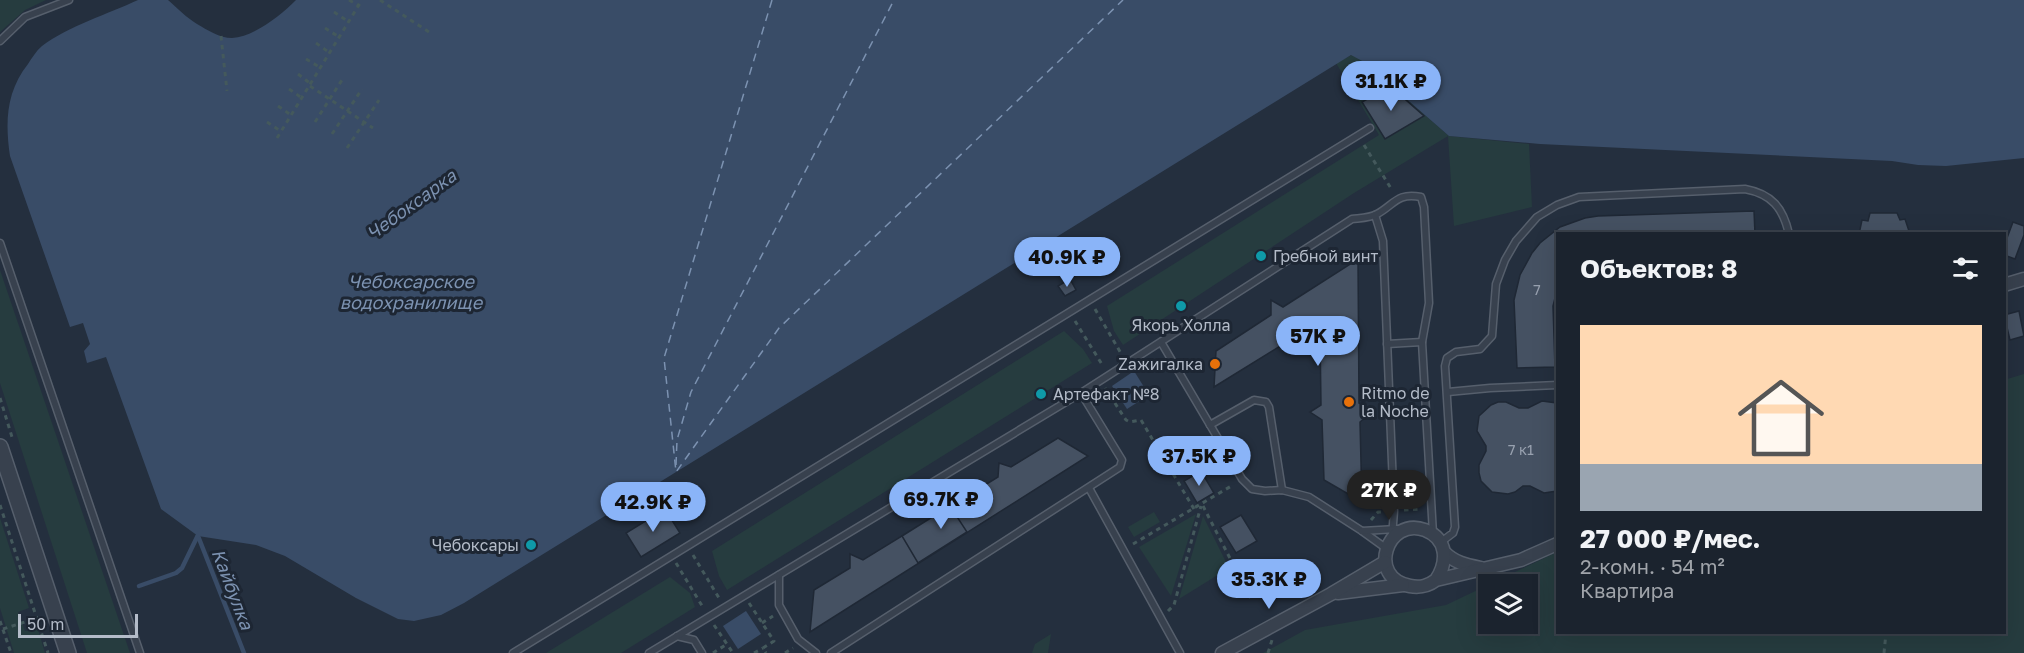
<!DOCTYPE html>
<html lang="ru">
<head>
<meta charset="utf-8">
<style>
  body { margin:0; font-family:"Golos Text",sans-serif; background:#282f3a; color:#f1f3f6; height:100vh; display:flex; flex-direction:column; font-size:22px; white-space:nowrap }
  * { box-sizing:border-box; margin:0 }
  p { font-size:20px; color:#a0a4aa }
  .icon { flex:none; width:33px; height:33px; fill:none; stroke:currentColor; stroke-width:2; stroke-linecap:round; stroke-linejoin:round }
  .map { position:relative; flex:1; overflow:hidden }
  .sheet { position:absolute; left:1556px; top:232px; width:450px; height:402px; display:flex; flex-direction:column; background:#1b232e; border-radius:0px; box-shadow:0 6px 24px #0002,0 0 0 2px #39404a }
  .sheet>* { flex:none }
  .tools { position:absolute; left:1478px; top:574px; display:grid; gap:12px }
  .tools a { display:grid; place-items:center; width:60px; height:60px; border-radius:0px; background:#1b232e; box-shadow:0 6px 24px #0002,0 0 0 2px #39404a; font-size:30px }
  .scale { position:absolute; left:18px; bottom:15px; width:120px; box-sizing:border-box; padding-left:6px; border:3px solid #b4bcc9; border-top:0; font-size:16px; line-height:21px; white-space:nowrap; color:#b4bcc9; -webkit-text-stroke:4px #1d2633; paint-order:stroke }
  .price { position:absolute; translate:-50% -51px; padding:0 14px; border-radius:21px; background:#8ab4f8; color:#111; font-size:20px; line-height:39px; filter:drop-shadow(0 2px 3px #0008) }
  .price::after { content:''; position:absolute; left:50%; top:36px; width:18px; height:14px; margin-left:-9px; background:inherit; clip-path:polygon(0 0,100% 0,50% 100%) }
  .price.current { background:#222; color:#fff }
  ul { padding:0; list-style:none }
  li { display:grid; align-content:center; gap:12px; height:318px; padding:0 24px }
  li span { display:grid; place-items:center; height:186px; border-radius:0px; color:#555 }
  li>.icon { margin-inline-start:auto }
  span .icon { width:108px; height:108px; fill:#fffc; stroke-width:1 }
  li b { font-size:26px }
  h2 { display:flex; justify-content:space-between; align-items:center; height:72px; padding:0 24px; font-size:26px }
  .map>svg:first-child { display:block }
  .green { fill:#263c3f }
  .water { fill:#394c67 }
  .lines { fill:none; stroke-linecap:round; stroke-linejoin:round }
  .stream { stroke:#394c67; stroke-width:4.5 }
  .ferry { stroke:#7c92b1; stroke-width:1.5; stroke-dasharray:8 6; stroke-linecap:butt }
  .building { fill:#455162; stroke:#1f2835; stroke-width:1.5 }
  .service-casing { stroke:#565f6c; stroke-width:9 }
  .minor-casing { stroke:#565f6c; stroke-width:15 }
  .tertiary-casing { stroke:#565f6c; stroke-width:18 }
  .path { stroke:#44595c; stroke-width:3; stroke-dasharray:4.5 4.5; stroke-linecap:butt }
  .service { stroke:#38414e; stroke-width:6 }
  .minor { stroke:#38414e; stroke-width:12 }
  .tertiary { stroke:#38414e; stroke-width:15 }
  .culture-dot { fill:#0f9aa8; stroke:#1d2633; stroke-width:2 }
  .food-dot { fill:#e8710a; stroke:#1d2633; stroke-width:2 }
  .labels { text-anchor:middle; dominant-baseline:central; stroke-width:6; stroke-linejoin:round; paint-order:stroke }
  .number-label { font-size:14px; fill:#98a1af }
  .poi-label { font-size:16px; fill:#b4bcc9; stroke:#1d2633; text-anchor:start }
  .water-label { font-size:18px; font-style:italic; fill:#7c92b1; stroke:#1d2633 }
</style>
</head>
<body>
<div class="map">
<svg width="2024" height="653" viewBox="0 0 2024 653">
  <rect width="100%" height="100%" fill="#242f3e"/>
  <g class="green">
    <path d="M0 0H46L25 10 0 32Z"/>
    <path d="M1352 55 1364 62 1449 136 1529 144 1532 207 1454 226 1448 136 1354 193 1123 345 1114 331 1107 306 1379 135 1336 63Z"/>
    <path d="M0 270 130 653H87L0 383Z"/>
    <path d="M1064 331 1083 349 1092 363 727 590 719 576 712 551Z"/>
    <path d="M2024 374V653H1263L1305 630 1446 605 1488 585V624H1527V585H1488L1557 552V633H2004V380Z"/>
    <path d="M1154 512 1160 522 1134 537 1128 527Z"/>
    <path d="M1196 514 1171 596 1139 547Z"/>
    <path d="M1203 516 1229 568 1179 599Z"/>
    <path d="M0 518 29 608 18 612 25 631 38 629 45 653H14L0 608Z"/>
    <path d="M670 577 690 593 695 607 621 653H546Z"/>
    <path d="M1051 634 1048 653H1032L1035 644Z"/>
  </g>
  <g class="water">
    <path d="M138 0H168C177 8 187 18 197 24 207 30 220 38 232 38 254 37 281 15 296 0H2024V158L1946 166 1918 165 1892 161 1540 144 1449 136 1364 62 1351 55 464 603 441 615 414 621 398 619 356 598 285 556 256 545 198 536 161 509 106 357 87 363 84 351 90 344 83 323 70 327 10 156C5 122 6 92 28 64 32 58 36 51 42 46 69 26 108 14 138 0Z"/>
    <path d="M1134 371 1149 395 1127 409 1112 386Z"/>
    <path d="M746 611 761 634 738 649 723 626Z"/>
  </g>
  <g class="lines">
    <g class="stream">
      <path d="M198 536 244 653"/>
      <path d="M139 586 176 573 182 568 200 531"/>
    </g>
    <g class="ferry">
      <path d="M772 0 664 358 676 472 779 328 1123 0"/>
      <path d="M676 465 677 440 691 392 894 0"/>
    </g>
  </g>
  <g class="building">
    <path d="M1390 86 1424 116 1385 139 1362 102Z"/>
    <path d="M1754 211 1755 234H1557V290L1553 306 1555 367 1517 368 1514 300 1520 275 1532 253 1540 243 1560 227 1585 218 1598 216Z"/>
    <path d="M1870 213H1897L1900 220 1905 219 1910 234H1859L1862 220 1868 221Z"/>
    <path d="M2013 222 2024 226V235L2015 259 2004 255V246Z"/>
    <path d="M1358 259 1359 403 1373 411 1360 422 1362 502 1324 480 1322 420 1310 412 1321 405 1320 332 1311 327 1214 387 1216 351 1271 315V300L1283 307Z"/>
    <path d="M1070 279 1076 290 1065 296 1058 286Z"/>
    <path d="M2019 311 2024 336 2010 340 2004 315Z"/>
    <path d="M1542 401 1557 403V491L1544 493 1530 486H1523L1515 492 1508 494 1492 492 1481 481 1479 473V465L1486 451V446L1477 431 1479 416 1491 405 1498 402H1506L1519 408H1528Z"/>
    <path d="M1058 438 1088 456 810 632 814 590 850 568V554L863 560 998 477 999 463 1011 467Z"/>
    <path d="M1201 471 1214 493 1197 503 1184 481Z"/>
    <path d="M950 506 967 532 918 563 902 536Z"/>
    <path d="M665 509 680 533 641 557 626 533Z"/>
    <path d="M1241 515 1257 541 1236 553 1220 527Z"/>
  </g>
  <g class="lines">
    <defs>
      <g id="service">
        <path d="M0 41 25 17 69 0"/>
        <path d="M1375 215 1383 241 1394 511 1392 537"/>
        <path d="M0 243 140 653"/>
        <path d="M1161 342 1242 479 1252 489 1265 491 1282 490 1309 497 1362 531 1387 549"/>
        <path d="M1387 344 1422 342"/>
        <path d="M1448 392 1490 388 1557 385"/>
        <path d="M1210 425 1254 400 1266 402 1269 407 1282 490"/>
        <path d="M1089 488 1180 653"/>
        <path d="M1362 531 1397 529"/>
        <path d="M1441 542 1453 533 1455 527 1445 366 1447 358 1456 352 1480 349 1492 336 1496 284 1505 260 1516 241 1537 217 1557 205 1579 197 1745 189C1772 194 1783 208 1789 234"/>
        <path d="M779 575V605L798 639 816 653"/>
        <path d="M677 636 694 640 702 653"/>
        <path d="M513 653 1370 128"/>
        <path d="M649 653 1081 393 1352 219C1360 218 1370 218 1377 214 1394 205 1397 192 1421 197L1424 207 1429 303 1422 342 1433 534"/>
        <path d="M831 653 1120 467 1122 460 1081 393"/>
      </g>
      <g id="minor">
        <path d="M2004 285 2024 279"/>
        <path d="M1444 552C1455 563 1466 565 1481 568"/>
        <path d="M1436 580C1448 562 1448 539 1425 530 1387 516 1366 578 1410 586 1421 588 1428 586 1436 580L1521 560 1557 544"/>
        <path d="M1338 593 1403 585"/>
        <path d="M1222 653 1331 594 1385 562"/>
      </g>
      <path id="tertiary" d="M0 447 68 653"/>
    </defs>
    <use href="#service" class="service-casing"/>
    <use href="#minor" class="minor-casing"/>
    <use href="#tertiary" class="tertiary-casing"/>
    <g class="path">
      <path d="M349 0 359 6"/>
      <path d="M380 0 432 34"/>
      <path d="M334 12 349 22"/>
      <path d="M325 28 339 37"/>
      <path d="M221 36 227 91"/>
      <path d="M316 43 330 53"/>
      <path d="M306 59 321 68"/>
      <path d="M298 74 311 84"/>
      <path d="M310 86 373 128"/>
      <path d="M289 89 302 98"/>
      <path d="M278 106 291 115"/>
      <path d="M267 122 282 132"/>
      <path d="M315 122 342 80"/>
      <path d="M332 134 362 89"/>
      <path d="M277 138 362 0"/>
      <path d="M1364 145 1392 190"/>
      <path d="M347 148 379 100"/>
      <path d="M1095 309 1122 355"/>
      <path d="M1075 321 1103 366"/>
      <path d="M1105 388 1126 420 1130 422 1141 420 1194 509"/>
      <path d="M0 398 12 437"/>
      <path d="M0 505 48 653"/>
      <path d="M1203 506 1251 599"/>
      <path d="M1404 510 1421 509"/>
      <path d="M1371 520 1378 512H1385"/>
      <path d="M1133 544 1233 485"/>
      <path d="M693 555 719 598"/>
      <path d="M676 563 704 609"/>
      <path d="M749 603 774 641 763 648 766 653"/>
      <path d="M1168 611 1174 605 1201 506"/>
      <path d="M0 621 11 653"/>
      <path d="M762 623 773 616"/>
      <path d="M714 625 733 653"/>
      <path d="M3 629 37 618"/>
      <path d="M713 653 727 644"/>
      <path d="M754 653 763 648"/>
      <path d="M785 653 793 648"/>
      <path d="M1268 653 1272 640"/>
      <path d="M1884 653 1886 633"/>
    </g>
    <use href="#service" class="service"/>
    <use href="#minor" class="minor"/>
    <use href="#tertiary" class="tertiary"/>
  </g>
  <g class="culture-dot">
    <circle cx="1261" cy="256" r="6"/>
    <circle cx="1181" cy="306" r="6"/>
    <circle cx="1041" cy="394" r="6"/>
    <circle cx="531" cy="545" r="6"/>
  </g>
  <g class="food-dot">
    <circle cx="1215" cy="364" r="6"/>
    <circle cx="1349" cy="402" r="6"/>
  </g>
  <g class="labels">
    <g class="number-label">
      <text x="1537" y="289">7</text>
      <text x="1521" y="449">7 к1</text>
    </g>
    <g class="poi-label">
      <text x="1273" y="256">Гребной винт</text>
      <text x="1181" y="325" text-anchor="middle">Якорь Холла</text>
      <text x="1203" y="364" text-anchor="end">Zажигалка</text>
      <text x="1361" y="393">Ritmo de<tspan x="1361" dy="18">la Noche</tspan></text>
      <text x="1053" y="394">Артефакт №8</text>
      <text x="519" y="545" text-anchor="end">Чебоксары</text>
    </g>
    <g class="water-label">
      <text transform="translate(411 204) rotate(-36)">Чебоксарка</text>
      <text x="411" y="281">Чебоксарское<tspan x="411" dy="21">водохранилище</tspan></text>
      <text transform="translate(233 589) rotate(69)">Кайбулка</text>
    </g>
  </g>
</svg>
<div class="tools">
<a><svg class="icon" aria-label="layers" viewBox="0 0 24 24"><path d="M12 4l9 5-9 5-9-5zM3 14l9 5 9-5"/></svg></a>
</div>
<div class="scale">50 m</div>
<b class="price" style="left:1391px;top:112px">31.1K ₽</b>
<b class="price" style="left:1067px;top:288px">40.9K ₽</b>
<b class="price" style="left:1318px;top:367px">57K ₽</b>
<b class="price" style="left:1199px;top:487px">37.5K ₽</b>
<b class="price current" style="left:1389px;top:521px">27K ₽</b>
<b class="price" style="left:941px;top:530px">69.7K ₽</b>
<b class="price" style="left:653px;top:533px">42.9K ₽</b>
<b class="price" style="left:1269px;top:610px">35.3K ₽</b>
<section class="sheet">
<h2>Объектов: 8<svg class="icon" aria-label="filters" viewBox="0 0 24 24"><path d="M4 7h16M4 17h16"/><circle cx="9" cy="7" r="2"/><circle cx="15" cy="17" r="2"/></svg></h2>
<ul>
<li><span style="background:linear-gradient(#ffd9b3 75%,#9aa5b1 0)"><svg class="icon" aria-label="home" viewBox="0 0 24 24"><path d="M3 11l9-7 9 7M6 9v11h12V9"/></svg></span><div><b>27 000 ₽/мес.</b><p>2-комн. · 54 m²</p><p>Квартира</p></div></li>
</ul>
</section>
</div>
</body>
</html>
